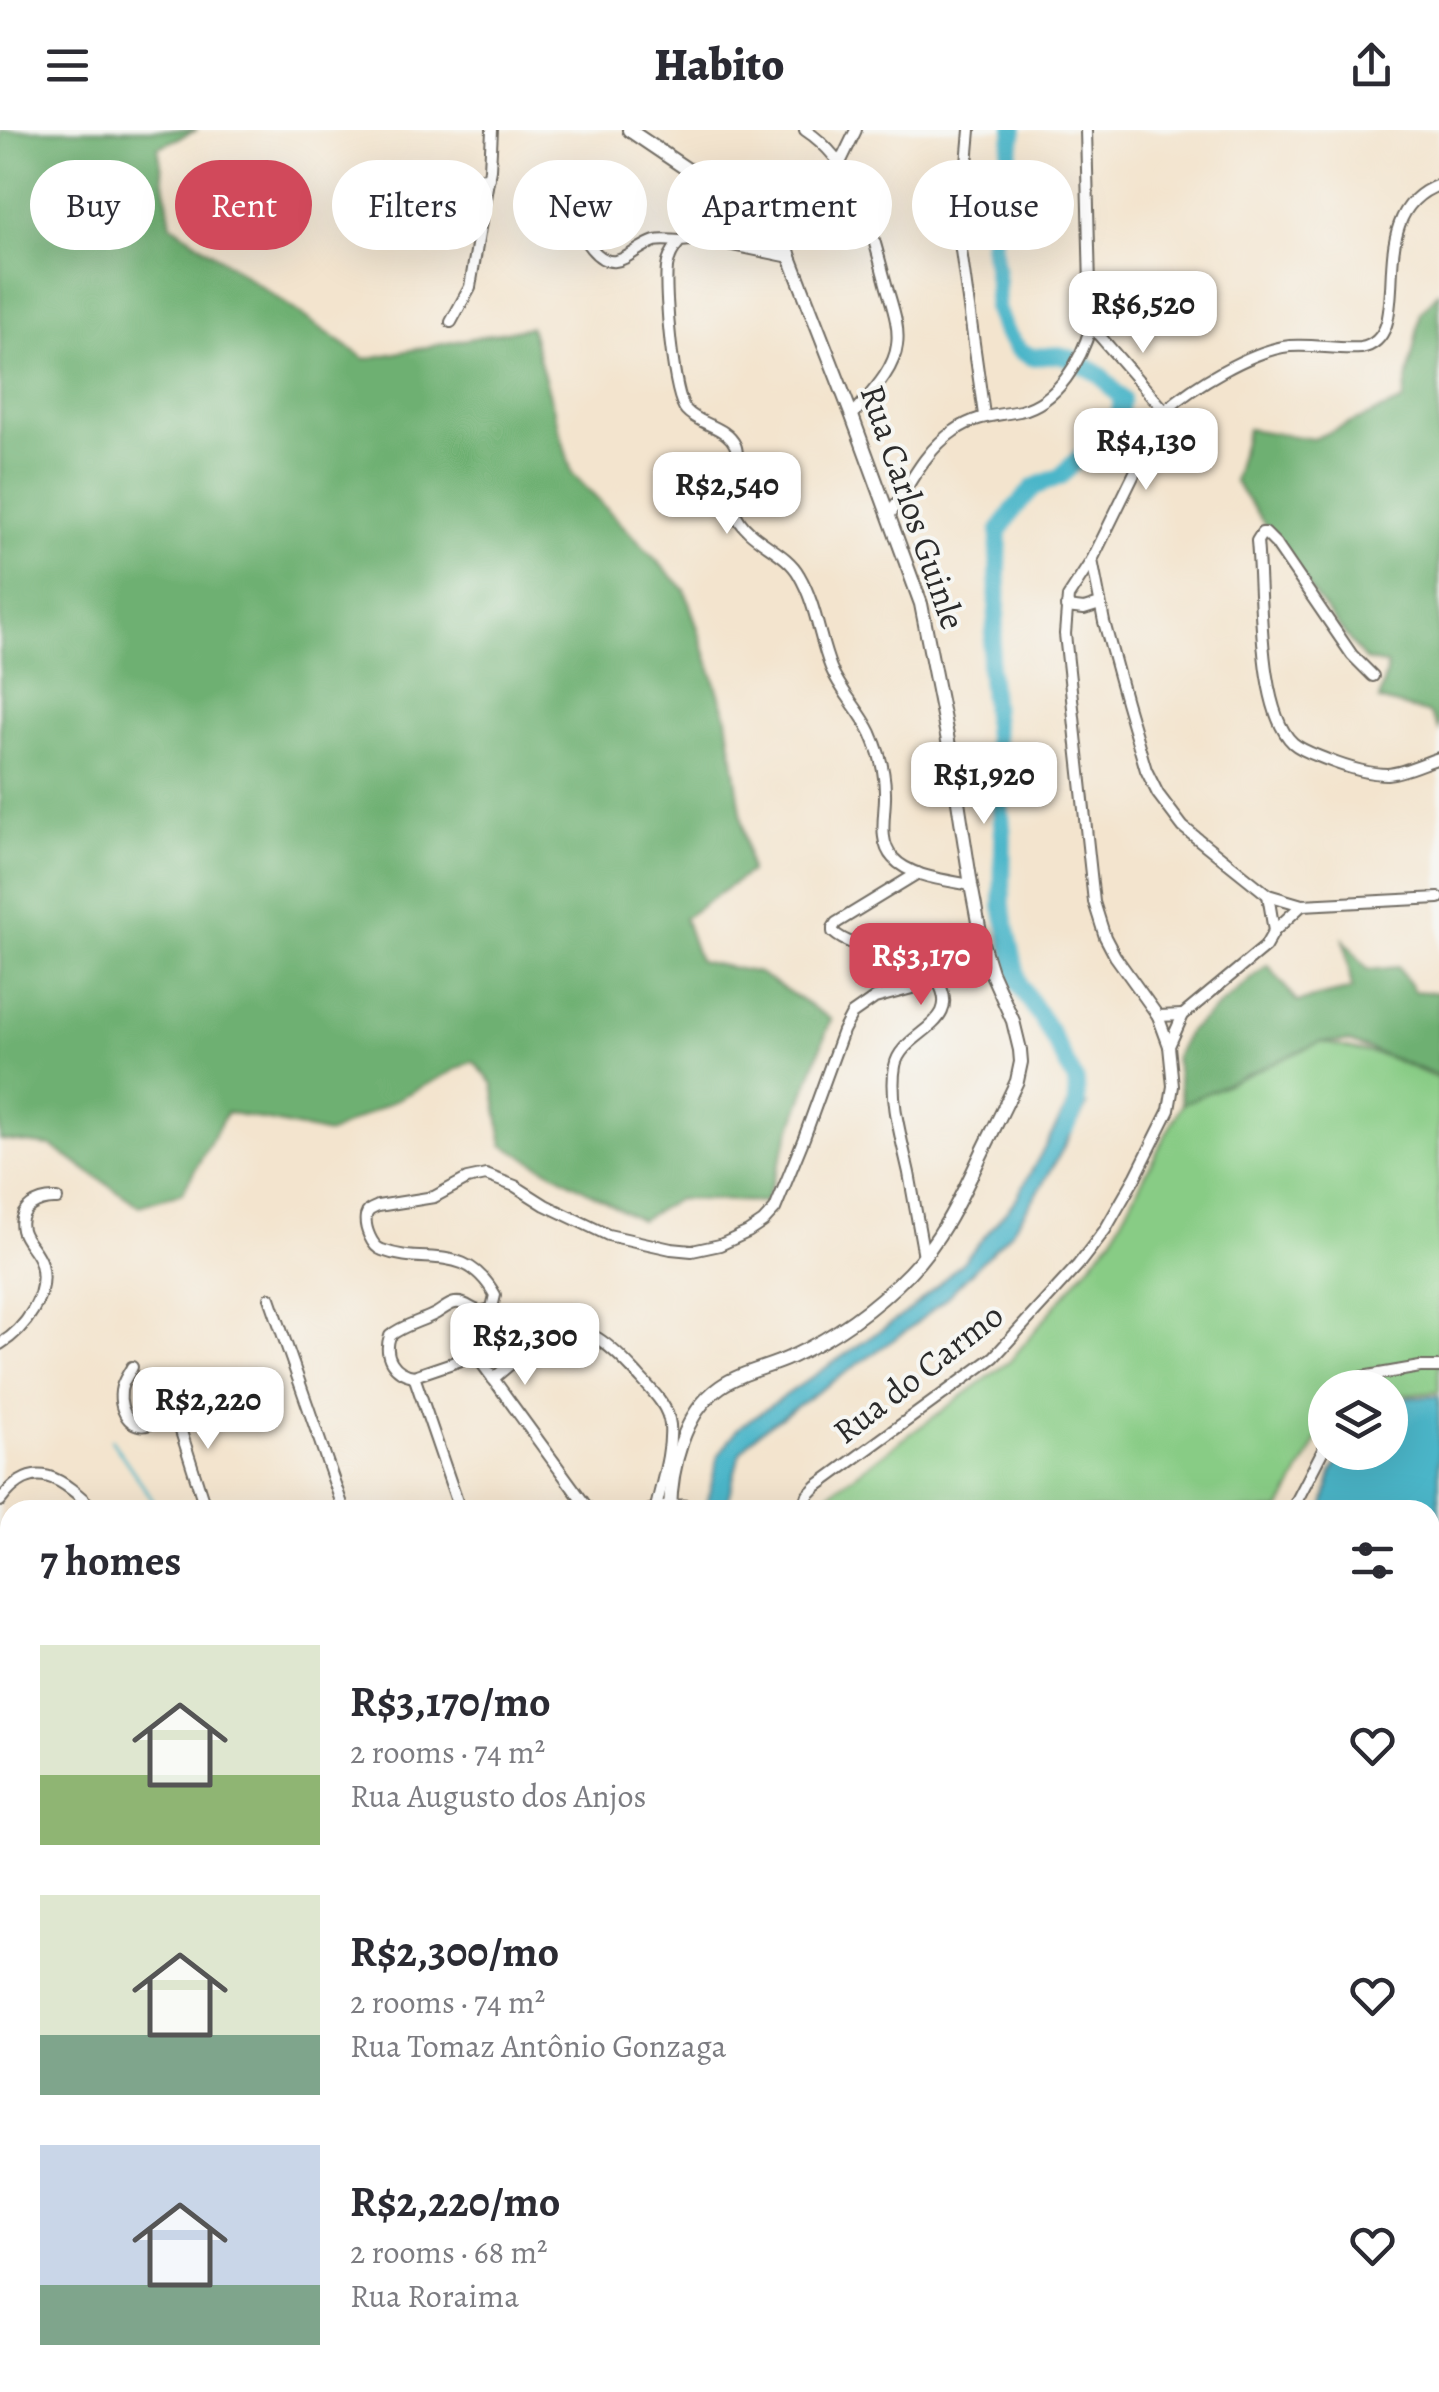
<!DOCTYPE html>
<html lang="en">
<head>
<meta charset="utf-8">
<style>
  body { margin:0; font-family:Alegreya,serif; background:#f2f2f3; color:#2b2b33; height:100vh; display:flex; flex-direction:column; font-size:38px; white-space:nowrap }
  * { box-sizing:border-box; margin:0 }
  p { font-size:32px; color:#7c7c81 }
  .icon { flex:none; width:55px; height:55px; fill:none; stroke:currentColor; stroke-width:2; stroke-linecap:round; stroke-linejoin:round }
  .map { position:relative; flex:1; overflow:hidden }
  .side { position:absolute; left:0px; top:1370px; width:1440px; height:892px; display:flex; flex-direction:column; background:#fff; border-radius:30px 30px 0 0; box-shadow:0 10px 40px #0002 }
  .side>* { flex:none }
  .hud { position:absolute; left:30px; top:30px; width:1380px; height:90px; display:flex; gap:20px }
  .buttons { position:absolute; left:1308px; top:1240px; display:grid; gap:20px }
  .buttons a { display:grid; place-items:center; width:100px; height:100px; border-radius:50%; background:#fff; box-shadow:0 10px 40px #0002; font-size:50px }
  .price { position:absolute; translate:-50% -85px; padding:0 22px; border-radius:20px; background:#fff; color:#222; font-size:32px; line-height:65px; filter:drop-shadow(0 2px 5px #0008) }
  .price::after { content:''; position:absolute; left:50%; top:60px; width:30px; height:22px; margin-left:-15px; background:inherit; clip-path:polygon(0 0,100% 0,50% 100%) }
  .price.selected { background:#d1495b; color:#fff }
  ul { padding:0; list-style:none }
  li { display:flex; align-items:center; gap:30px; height:250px; padding:0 40px }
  li span { display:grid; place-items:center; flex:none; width:280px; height:200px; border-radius:0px; color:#555 }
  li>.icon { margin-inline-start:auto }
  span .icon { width:120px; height:120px; fill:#fffc; stroke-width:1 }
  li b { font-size:42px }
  h2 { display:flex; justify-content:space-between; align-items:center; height:120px; padding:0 40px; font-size:42px }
  .tag { padding:0 35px; border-radius:45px; background:#fff; box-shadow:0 10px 40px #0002; font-size:35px; line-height:90px }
  .tag.selected { background:#d1495b; color:#fff }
  header { display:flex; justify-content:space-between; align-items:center; height:130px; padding:0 40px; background:#fff; font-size:45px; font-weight:800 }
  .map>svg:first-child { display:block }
  .green { fill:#88cc85; stroke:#5a7c58; stroke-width:2.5 }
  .forest { fill:#6eb072; stroke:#4c6e4e; stroke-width:2.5 }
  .water { fill:#4bb6c9; stroke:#3b707a; stroke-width:2.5 }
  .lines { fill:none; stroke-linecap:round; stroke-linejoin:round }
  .stream { stroke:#4bb6c9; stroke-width:2.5 }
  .river { stroke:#4bb6c9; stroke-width:18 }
  .minor-casing { stroke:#716c64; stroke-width:14 }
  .tertiary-casing { stroke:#716c64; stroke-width:16 }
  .secondary-casing { stroke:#716c64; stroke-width:18 }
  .minor { stroke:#fff; stroke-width:10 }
  .tertiary { stroke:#fff; stroke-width:12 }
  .secondary { stroke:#fff; stroke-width:14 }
  .labels { text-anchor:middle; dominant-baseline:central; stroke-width:8; stroke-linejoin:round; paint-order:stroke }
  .street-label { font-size:35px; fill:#2b2b2b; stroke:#f6f6f2 }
</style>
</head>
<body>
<header><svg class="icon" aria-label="menu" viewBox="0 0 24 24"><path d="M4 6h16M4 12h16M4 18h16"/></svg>Habito<svg class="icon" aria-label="share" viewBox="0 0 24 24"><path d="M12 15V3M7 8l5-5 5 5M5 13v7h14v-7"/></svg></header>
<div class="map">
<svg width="1439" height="2262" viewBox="0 0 1439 2262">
  <rect width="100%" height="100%" fill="#f6f6f2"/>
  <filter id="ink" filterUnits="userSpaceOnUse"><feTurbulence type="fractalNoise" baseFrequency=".01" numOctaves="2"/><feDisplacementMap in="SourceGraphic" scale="20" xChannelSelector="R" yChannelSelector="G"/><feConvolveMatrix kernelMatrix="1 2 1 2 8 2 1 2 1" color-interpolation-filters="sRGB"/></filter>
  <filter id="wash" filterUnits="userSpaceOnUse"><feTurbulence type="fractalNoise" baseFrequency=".0048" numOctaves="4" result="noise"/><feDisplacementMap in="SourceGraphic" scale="40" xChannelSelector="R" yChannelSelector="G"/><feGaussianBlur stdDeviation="2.25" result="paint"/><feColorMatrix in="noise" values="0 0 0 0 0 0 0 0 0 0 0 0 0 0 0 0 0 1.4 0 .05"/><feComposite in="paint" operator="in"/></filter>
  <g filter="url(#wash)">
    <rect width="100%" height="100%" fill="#f3e4ce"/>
    <path class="green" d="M1320 912 1385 926 1439 949V1262L1406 1265 1390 1263V1258H1325V1295L1280 1380H817L819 1371 1010 1231 1113 1106 1182 974Z"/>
    <g class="forest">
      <path d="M0 0H197L158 17 171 94 365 229 530 197 572 343 685 460 727 588 750 742 684 788 699 831 759 843 831 889 765 1072 678 1069 640 1090 503 1015 493 954 473 931 328 1004 227 982 182 1063 139 1076 51 1016 0 1010Z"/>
      <path d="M1439 162V600L1430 584 1379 570 1388 535 1365 530 1321 474 1234 351 1247 299 1313 309 1403 271 1421 182Z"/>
      <path d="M1344 810 1368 840 1398 837 1414 861 1439 863V946L1350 912H1320L1182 974 1175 926 1188 902 1268 835 1297 872 1352 859Z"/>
    </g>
    <g class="water">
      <path d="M1069 973 1087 975 1042 1056 1011 1102 944 1170 909 1199 758 1303 740 1323 725 1380H705L718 1326 738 1298 910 1180 962 1133 1016 1069Z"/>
      <path d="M1439 1266V1623L1430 1620V1380H1323L1332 1343 1343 1323 1390 1322V1276L1407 1268Z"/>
    </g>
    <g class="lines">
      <path class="stream" d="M111 1309 152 1369 155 1380"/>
      <path class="river" d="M1014 0 992 114 997 152 996 178 1004 200 1019 220 1032 227 1059 225 1070 228 1099 244 1122 269 1118 290 1061 346 1034 357 1014 379 999 402 997 481 989 535 1003 707 1002 776 1019 854 1050 902 1076 952 1077 975 1067 996"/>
    </g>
  </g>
  <g filter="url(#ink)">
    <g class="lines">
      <defs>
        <g id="minor">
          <path d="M805 0C857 34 871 98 886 154 891 173 900 195 897 215 894 242 868 266 852 286"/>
          <path d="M970 0 960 113 984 285"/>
          <path d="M840 33 856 0"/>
          <path d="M401 52 489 48"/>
          <path d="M1439 55C1357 84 1421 207 1361 218 1337 220 1314 214 1290 216 1252 220 1193 256 1165 281L1092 430 1104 492 1126 572 1146 640 1158 664 1183 697 1268 765 1302 775 1439 768"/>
          <path d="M594 69 583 80C579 95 581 106 591 118 616 148 630 119 655 111 663 109 672 111 680 111"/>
          <path d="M790 127 703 109 680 111C673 119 668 128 667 138 664 161 673 265 686 280 699 295 726 296 735 315 742 329 727 362 735 382 746 411 785 419 799 445 816 474 819 508 831 538 841 562 860 580 871 603 879 621 885 642 885 662 886 682 877 711 893 728 910 747 946 750 971 755"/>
          <path d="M451 192 470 157 490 39 492 0"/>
          <path d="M1091 196 1165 281"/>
          <path d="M889 386C908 357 925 320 954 301 977 285 995 286 1020 281 1058 272 1081 231 1091 196L1086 0"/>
          <path d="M1092 430 1068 467 1065 504 1094 772 1105 807 1115 826 1158 886 1183 885"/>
          <path d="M1066 477 1084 479 1100 474"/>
          <path d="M1373 546 1352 525 1276 414 1265 403H1262L1257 411C1262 459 1257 580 1293 613 1302 621 1316 625 1328 630 1346 637 1367 644 1387 644 1404 643 1423 633 1439 628"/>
          <path d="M918 743 836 793 833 798V802C861 827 913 814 936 849 967 895 901 901 895 936 889 968 902 1011 909 1043 914 1070 919 1098 924 1126"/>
          <path d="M1268 765 1274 801"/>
          <path d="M1158 886 1169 916"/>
          <path d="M270 1168 344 1380"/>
          <path d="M0 1214C25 1199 49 1166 41 1134 38 1121 25 1112 22 1100 17 1078 39 1068 57 1069"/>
          <path d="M132 1237C128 1245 122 1252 121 1261 118 1283 134 1305 156 1291L163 1262 169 1259 182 1260"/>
          <path d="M414 1246C394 1243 383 1226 390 1206 401 1196 419 1192 433 1185 440 1182 448 1174 455 1173 471 1171 473 1188 492 1178L495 1165C465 1111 426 1137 382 1120 372 1117 364 1097 366 1086 368 1079 372 1079 378 1076L434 1067 467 1049 486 1045 515 1056 545 1075 608 1105 671 1119 692 1121 720 1115 748 1102 763 1092 775 1079 804 1008 843 901 852 884 875 868 938 851"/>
          <path d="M414 1246 470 1227 481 1232 589 1380"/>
          <path d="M414 1246 460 1380"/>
          <path d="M493 1249C557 1194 573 1174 637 1244 650 1259 668 1274 670 1295 672 1322 662 1351 656 1378"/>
          <path d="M188 1255 182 1260 178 1292 206 1380"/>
          <path d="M1356 1258 1362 1247 1420 1237H1439"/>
          <path d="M0 1371C34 1325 62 1349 95 1380"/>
          <path d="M650 1380C673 1373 692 1375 715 1380"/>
          <path d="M803 1380 808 1365 817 1356 994 1227 1078 1135 1105 1100 1136 1046 1169 980 1173 956 1169 916 1183 885 1265 817 1274 801 1302 775"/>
          <path d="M1292 1380 1325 1316"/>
          <path d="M0 1537 10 1544"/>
          <path d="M1430 1677 1439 1674"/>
          <path d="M0 1701 10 1706"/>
          <path d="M1430 1777 1439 1779"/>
          <path d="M1430 1899 1439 1904"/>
          <path d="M1430 1985 1439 1996"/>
          <path d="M0 2125 10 2108"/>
          <path d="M0 2222 10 2223"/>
          <path d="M100 2252 127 2262"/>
          <path d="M876 2262 902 2252"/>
        </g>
        <g id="tertiary">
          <path d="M629 0 703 50 749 55 760 60 775 76 790 127 852 286 921 474 951 626 971 755 982 813 991 842 1013 891 1020 920 1021 932 1017 951C1005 977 992 1002 980 1027 960 1069 942 1109 909 1143 876 1177 834 1207 791 1227 768 1238 741 1242 720 1257 683 1283 671 1338 670 1380"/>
          <path d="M0 1804 10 1805"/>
          <path d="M341 2252 345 2262"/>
          <path d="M0 2259 17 2262"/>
          <path d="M82 2262 88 2252"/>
        </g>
        <g id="secondary">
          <path d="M717 2252 721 2262"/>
          <path d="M383 2262 407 2252"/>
        </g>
      </defs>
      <use href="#minor" class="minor-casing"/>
      <use href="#tertiary" class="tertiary-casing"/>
      <use href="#secondary" class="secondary-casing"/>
      <use href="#minor" class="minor"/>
      <use href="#tertiary" class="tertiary"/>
      <use href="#secondary" class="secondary"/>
    </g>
  </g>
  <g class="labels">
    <g class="street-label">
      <text transform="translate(913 377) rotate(71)">Rua Carlos Guinle</text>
      <text transform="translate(918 1243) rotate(-38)">Rua do Carmo</text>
    </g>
  </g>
</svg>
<div class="buttons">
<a><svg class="icon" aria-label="layers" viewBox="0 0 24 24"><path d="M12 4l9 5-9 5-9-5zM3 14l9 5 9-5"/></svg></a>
</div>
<b class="price" style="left:1143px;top:226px">R$6,520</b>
<b class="price" style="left:1146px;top:363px">R$4,130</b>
<b class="price" style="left:727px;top:407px">R$2,540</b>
<b class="price" style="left:984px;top:697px">R$1,920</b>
<b class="price selected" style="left:921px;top:878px">R$3,170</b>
<b class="price" style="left:525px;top:1258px">R$2,300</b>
<b class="price" style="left:208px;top:1322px">R$2,220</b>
<div class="hud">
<a class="tag">Buy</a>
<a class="tag selected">Rent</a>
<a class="tag">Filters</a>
<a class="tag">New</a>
<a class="tag">Apartment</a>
<a class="tag">House</a>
</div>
<section class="side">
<h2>7 homes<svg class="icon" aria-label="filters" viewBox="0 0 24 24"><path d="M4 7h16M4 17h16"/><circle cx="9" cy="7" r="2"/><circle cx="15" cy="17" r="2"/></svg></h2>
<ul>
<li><span style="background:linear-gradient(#dfe7d0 65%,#8fb573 0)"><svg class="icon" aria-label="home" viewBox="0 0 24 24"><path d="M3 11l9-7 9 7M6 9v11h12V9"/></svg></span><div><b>R$3,170/mo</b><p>2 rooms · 74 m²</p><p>Rua Augusto dos Anjos</p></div><svg class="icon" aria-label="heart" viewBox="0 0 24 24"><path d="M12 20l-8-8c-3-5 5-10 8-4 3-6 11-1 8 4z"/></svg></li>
<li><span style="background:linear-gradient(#dfe7d0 70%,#7fa58c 0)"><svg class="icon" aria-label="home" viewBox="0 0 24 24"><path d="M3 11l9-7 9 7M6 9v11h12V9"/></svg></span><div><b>R$2,300/mo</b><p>2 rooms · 74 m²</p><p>Rua Tomaz Antônio Gonzaga</p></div><svg class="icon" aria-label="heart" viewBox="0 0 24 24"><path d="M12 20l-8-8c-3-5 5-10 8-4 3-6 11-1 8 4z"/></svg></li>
<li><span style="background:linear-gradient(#c9d6e8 70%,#7fa58c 0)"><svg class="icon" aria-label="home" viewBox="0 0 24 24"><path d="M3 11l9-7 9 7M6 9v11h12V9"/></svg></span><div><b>R$2,220/mo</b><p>2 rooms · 68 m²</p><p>Rua Roraima</p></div><svg class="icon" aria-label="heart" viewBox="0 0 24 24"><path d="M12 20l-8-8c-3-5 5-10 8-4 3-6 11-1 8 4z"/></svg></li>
</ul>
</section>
</div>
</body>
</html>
